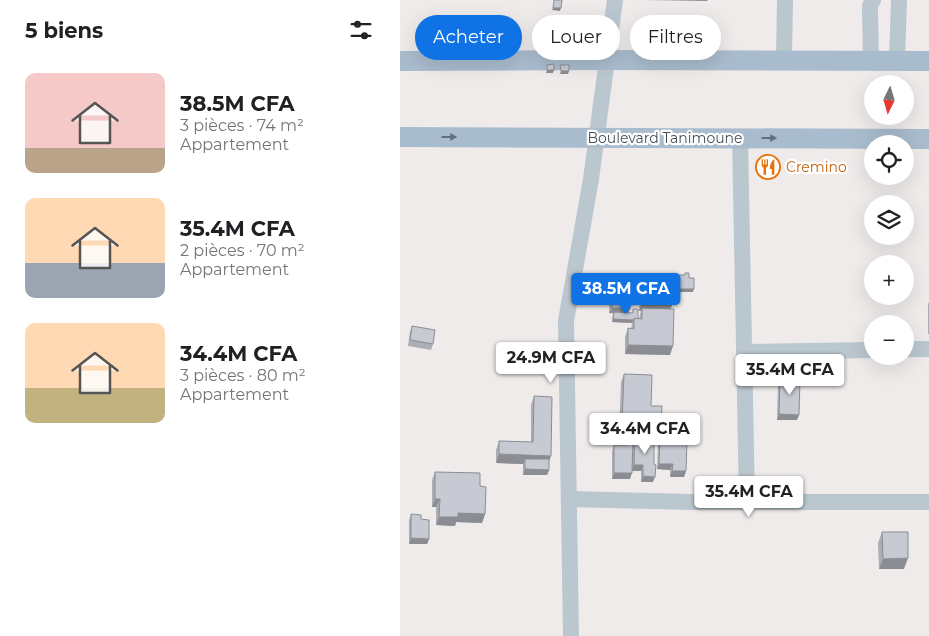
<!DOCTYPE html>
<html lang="fr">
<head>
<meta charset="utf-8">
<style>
  body { margin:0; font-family:Montserrat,sans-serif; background:#f6f6f6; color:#202124; height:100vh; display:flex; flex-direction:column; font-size:19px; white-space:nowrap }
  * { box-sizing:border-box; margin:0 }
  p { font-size:16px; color:#757577 }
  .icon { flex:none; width:28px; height:28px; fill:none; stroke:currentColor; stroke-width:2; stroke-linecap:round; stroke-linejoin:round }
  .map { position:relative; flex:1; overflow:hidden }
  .panel { display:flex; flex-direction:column; background:#fff; width:400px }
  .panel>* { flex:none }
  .top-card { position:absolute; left:15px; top:15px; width:439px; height:45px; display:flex; gap:10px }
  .needle { width:32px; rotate:185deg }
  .buttons { position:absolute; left:464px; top:75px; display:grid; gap:10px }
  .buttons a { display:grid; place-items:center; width:50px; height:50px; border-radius:50%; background:#fff; box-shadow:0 5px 20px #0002; font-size:25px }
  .price { position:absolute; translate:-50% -42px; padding:0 11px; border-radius:5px; background:#fff; color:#222; font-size:16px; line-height:32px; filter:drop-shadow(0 1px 2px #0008) }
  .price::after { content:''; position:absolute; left:50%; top:30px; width:15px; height:11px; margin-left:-8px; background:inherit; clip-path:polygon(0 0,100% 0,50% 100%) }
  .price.on { background:#0f72e5; color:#fff }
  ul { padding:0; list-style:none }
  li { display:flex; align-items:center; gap:15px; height:125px; padding:0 25px }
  li span { display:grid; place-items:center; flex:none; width:140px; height:100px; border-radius:10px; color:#555 }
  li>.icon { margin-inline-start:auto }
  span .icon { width:60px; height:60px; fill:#fffc; stroke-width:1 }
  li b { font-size:21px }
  h2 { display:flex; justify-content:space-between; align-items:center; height:60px; padding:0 25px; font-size:21px }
  .tag { padding:0 18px; border-radius:22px; background:#fff; box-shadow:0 5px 20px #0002; font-size:18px; line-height:45px }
  .tag.on { background:#0f72e5; color:#fff }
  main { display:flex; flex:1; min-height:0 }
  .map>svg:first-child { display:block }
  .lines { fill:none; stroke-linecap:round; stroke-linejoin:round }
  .minor { stroke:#bbc7cf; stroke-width:16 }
  .major { stroke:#a9bccd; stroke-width:20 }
  .wall { fill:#abaeb5 }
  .shaded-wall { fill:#8b8d93 }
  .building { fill:#c7cad2; stroke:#8b8d93 }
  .oneway { fill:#62707c }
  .labels { text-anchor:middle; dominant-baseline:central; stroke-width:4.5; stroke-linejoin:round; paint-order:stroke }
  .street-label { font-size:14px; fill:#43505a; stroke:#fff }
  .food-label { font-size:14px; fill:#c56008; stroke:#fff; text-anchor:start }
</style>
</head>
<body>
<main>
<section class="panel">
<h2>5 biens<svg class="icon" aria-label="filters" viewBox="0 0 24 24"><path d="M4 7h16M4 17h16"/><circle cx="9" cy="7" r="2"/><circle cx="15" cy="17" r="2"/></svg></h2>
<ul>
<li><span style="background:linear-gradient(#f6c9c9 75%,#b9a48a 0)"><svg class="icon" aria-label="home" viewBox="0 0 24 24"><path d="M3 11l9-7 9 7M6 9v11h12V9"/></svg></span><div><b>38.5M CFA</b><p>3 pièces · 74 m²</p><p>Appartement</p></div></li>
<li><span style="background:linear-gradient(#ffd9b3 65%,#9aa5b1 0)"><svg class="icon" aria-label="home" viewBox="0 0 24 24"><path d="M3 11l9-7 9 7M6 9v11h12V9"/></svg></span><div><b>35.4M CFA</b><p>2 pièces · 70 m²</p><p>Appartement</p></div></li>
<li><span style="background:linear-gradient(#ffd9b3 65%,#c2b280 0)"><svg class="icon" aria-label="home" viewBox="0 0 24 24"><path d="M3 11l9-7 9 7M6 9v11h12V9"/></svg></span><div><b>34.4M CFA</b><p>3 pièces · 80 m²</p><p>Appartement</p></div></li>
</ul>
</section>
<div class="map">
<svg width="529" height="636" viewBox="0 0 529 636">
  <rect width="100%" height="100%" fill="#efebeb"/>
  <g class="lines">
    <g class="minor">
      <path d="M384 60 385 0"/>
      <path d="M471 61 470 13V6L473 0"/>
      <path d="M497 61 499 0"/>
      <path d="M340 138 347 502"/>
      <path d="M505 349H529"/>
      <path d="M344 352 472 350"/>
      <path d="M169 499 292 502H529"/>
      <path d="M171 636 166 321 191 179 215 0"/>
    </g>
    <g class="major">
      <path d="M0 61 207 60 529 61"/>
      <path d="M0 137 529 139"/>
    </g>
  </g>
  <g class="wall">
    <path d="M285 273 289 278 293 292H277V278L278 275H284Z"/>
    <path d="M212 277 230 308 228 313H232L233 309 238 318 239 319 241 311H239L240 295 242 290 272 305 270 309V355L225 354V337L228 328 231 329 232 323 212 322 213 313H209L210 283Z"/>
    <path d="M529 302V334H528V304Z"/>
    <path d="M12 326 33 344 31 350 8 346 10 332Z"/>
    <path d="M224 374 251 406 261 424 258 433 219 432 221 382Z"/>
    <path d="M380 378 397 420H377L378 384Z"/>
    <path d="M134 396 149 460V470L147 475H123V464L96 463V450L99 441 131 442V405Z"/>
    <path d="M235 436 253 482H241V471H232L230 479H212V451L214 445H225L227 440H233Z"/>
    <path d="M260 437 280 441 286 471 284 477H270V470L257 469 258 443Z"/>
    <path d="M35 472 80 486 85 514 82 523 56 522 55 526 36 525V507H32V480Z"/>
    <path d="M11 514 21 519 29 539 27 544H9V520Z"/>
    <path d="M482 532 504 569H479L478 543Z"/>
  </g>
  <g class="shaded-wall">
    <path d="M246 0H308L307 1Z"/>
    <path d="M153 8H161L160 11 152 10Z"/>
    <path d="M147 70H154L153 73H146Z"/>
    <path d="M161 71H169L168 74H160Z"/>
    <path d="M278 289H294L293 292H277Z"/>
    <path d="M241 305H272L270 311 242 308 241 311H239Z"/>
    <path d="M212 308H230L228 314 209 313Z"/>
    <path d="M213 319 233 320 232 323 212 322Z"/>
    <path d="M228 345 273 346 270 355 225 354Z"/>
    <path d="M379 414 399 415 397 420H377Z"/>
    <path d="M222 423 261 424 258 433 219 432Z"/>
    <path d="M99 454 151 456 148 464 125 459 123 464 96 463Z"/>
    <path d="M259 464H273L270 470 257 469Z"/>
    <path d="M234 465H243L241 471H232Z"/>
    <path d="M125 469 149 470 147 475H123Z"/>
    <path d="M272 471H286L284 477H270Z"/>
    <path d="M214 473H232L230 479H212Z"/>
    <path d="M243 476 255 477 253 482H241Z"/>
    <path d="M35 499H40L36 507H32Z"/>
    <path d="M58 513 85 514 82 523 56 522 55 526 36 525 39 517Z"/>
    <path d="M11 538 29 539 27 544H9Z"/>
    <path d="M508 558 504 569H479L483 559Z"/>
  </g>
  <g class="building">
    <path d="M154 0H162L161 8H153Z"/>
    <path d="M154 64V70H147V65Z"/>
    <path d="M160 65H169V71H161Z"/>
    <path d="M285 273H289V278H294V289H278V275H285Z"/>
    <rect x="212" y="277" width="18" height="31"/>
    <path d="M242 290H272V305H241Z"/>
    <path d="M242 308 274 309 273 346 228 345V328L234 329V318L242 319Z"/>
    <path d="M233 309H238V319L234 318V320L213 319 214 312 233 313Z"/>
    <path d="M12 326 35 330 33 344 10 340Z"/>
    <path d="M224 374 252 375 251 406H262L261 424 222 423Z"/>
    <path d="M380 378 400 379 399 415 379 414Z"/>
    <path d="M134 396 152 397 151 456 99 454V441L133 442Z"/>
    <path d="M235 436 254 437V464L256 465 255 477 243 476V465H234Z"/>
    <path d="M260 437 280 438V441H287L286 471H272L273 464H259Z"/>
    <path d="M227 440H233L232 473H214V445H227Z"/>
    <path d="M125 459H149V470L125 469Z"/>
    <path d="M35 472 80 473V486L86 487 85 514 58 513V517H39L40 499H35Z"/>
    <path d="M11 514 21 515V519L29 520V539L11 538Z"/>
    <path d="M482 532H508V558L483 559Z"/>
  </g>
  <defs><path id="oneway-solid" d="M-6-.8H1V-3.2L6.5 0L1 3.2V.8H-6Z" transform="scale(1.25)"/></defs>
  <g class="oneway">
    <use href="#oneway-solid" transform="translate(49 137)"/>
    <use href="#oneway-solid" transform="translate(369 138)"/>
  </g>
  <defs>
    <symbol id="restaurant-ring" viewBox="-11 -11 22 22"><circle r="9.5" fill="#fff" stroke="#e8710a" stroke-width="1.5"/><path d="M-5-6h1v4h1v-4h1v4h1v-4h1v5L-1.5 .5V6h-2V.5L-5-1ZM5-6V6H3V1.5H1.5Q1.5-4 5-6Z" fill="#e8710a"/></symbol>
  </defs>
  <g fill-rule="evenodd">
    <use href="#restaurant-ring" x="354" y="153" width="28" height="28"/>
  </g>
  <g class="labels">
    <g class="street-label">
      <text x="265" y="138">Boulevard Tanimoune</text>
    </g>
    <g class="food-label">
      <text x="386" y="167">Cremino</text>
    </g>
  </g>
</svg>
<div class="buttons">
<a><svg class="needle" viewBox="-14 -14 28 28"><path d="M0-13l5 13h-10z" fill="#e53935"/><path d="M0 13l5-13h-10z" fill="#757577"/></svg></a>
<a><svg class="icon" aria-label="locate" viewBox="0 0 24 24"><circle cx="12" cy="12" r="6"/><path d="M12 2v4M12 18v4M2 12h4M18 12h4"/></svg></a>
<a><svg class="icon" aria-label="layers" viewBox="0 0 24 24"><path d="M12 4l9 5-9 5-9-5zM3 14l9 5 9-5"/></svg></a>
<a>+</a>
<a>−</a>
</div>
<b class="price on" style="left:226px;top:315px">38.5M CFA</b>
<b class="price" style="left:151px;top:384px">24.9M CFA</b>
<b class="price" style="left:390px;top:396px">35.4M CFA</b>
<b class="price" style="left:245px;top:455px">34.4M CFA</b>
<b class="price" style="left:349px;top:518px">35.4M CFA</b>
<div class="top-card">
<a class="tag on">Acheter</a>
<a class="tag">Louer</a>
<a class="tag">Filtres</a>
</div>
</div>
</main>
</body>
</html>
